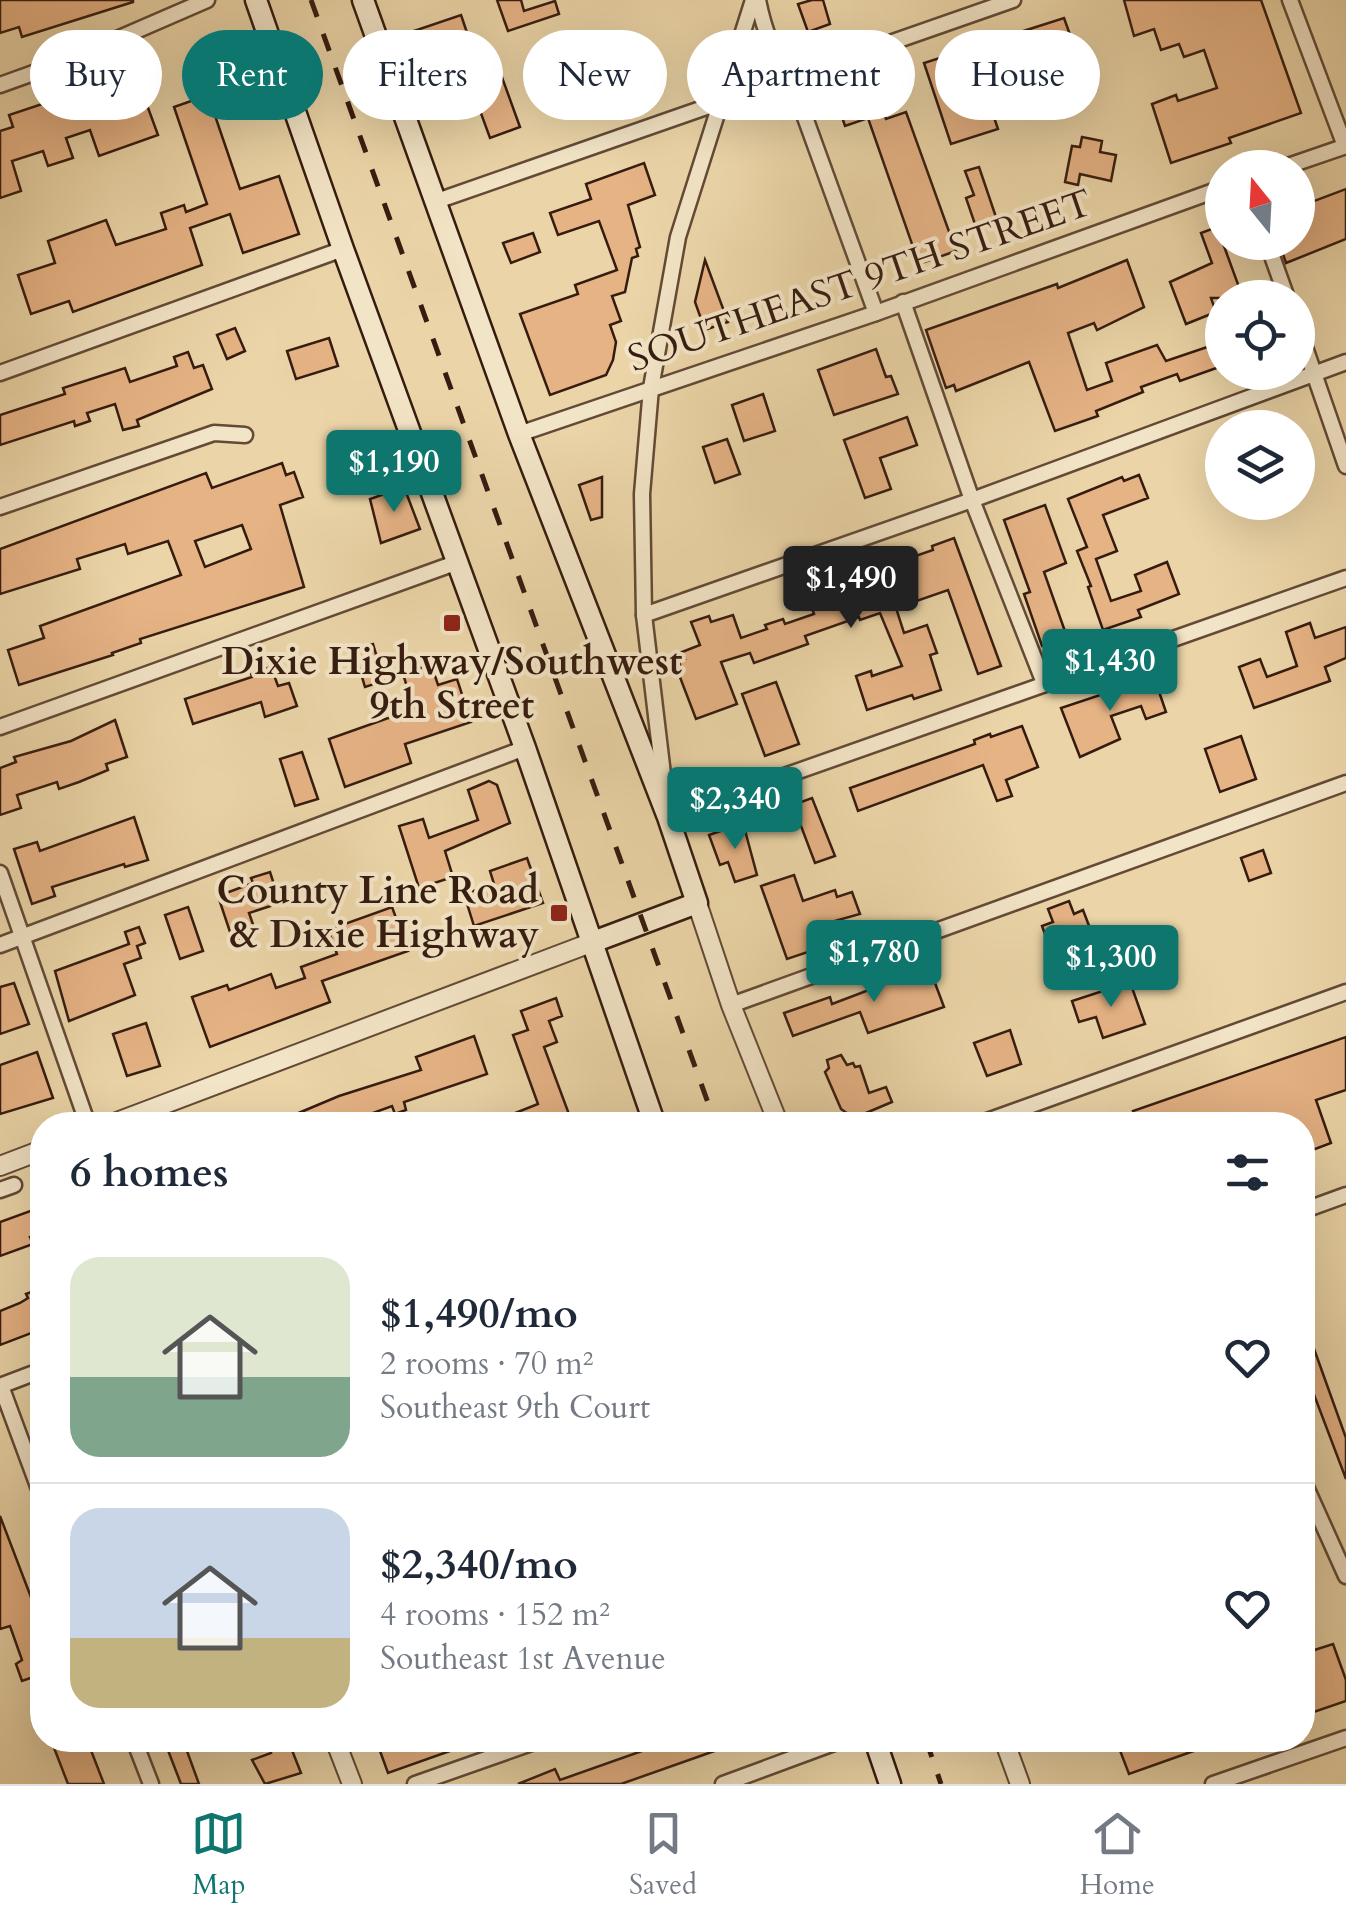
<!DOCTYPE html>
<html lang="en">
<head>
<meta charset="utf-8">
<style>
  body { margin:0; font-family:Cardo,serif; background:#f6f6f7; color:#1f2937; height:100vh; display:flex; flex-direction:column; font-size:38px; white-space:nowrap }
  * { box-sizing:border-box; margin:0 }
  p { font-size:32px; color:#747a83 }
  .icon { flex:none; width:55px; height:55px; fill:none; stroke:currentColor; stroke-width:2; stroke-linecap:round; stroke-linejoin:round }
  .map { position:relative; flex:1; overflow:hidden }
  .drawer { position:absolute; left:30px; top:1112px; width:1285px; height:640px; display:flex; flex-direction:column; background:#fff; border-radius:40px; box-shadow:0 10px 40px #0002 }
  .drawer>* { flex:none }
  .top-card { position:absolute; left:30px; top:30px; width:1288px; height:90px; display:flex; gap:20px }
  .needle { width:65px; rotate:342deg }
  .controls { position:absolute; left:1205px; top:150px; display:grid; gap:20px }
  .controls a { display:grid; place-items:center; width:110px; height:110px; border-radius:50%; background:#fff; box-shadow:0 10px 40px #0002; font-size:50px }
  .price { position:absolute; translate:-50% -85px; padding:0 22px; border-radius:10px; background:#0f766e; color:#fff; font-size:32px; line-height:65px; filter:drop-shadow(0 2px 5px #0008) }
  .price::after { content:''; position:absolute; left:50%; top:60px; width:30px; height:22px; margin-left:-15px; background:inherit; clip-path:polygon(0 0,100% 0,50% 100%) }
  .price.current { background:#222; color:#fff }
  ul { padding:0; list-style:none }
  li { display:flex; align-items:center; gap:30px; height:250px; padding:0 40px }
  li+li { border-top:2px solid #e0e1e3 }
  li span { display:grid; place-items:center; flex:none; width:280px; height:200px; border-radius:30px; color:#555 }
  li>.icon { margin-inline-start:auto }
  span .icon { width:120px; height:120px; fill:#fffc; stroke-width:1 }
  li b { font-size:42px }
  h2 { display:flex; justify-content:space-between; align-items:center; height:120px; padding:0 40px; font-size:42px }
  .chip { padding:0 35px; border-radius:45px; background:#fff; box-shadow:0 10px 40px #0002; font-size:35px; line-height:90px }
  .chip.current { background:#0f766e; color:#fff }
  .tab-bar { display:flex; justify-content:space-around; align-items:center; height:140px; border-top:2px solid #e0e1e3; background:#fff; font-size:28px; color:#747a83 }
  .tab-bar a { display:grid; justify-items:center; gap:5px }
  .tab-bar .current { color:#0f766e }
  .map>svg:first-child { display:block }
  .building { fill:#e6b385; stroke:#361c10; stroke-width:2.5; fill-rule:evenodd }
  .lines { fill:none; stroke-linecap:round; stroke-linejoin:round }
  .minor-casing { stroke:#634a36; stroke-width:19 }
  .tertiary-casing { stroke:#634a36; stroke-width:22 }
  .secondary-casing { stroke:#361c10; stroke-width:25 }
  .minor { stroke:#f2e4c6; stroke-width:14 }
  .tertiary { stroke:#f2e4c6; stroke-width:18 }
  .secondary { stroke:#f2e4c6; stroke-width:20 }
  .rail { stroke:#361c10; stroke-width:5; stroke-dasharray:18 18; stroke-linecap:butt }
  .poi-dot { fill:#8f2418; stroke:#f2e4c6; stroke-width:4 }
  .labels { text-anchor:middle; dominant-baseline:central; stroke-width:8; stroke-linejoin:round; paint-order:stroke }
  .street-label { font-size:38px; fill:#361c10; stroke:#f2e4c6 }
  .poi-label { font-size:38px; font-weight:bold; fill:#361c10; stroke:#f2e4c6 }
</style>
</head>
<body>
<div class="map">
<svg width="1346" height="1784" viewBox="0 0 1346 1784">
  <rect width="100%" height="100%" fill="#ebd5a8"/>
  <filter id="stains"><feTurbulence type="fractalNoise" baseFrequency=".002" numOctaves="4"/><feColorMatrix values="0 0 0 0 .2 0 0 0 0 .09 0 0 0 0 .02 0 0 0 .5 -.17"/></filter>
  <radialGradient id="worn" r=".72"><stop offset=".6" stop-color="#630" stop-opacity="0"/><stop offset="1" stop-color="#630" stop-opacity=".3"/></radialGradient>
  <g class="building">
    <path d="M0 0H133V2L22 37 19 27 0 33Z"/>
    <path d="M497 0H521L524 11 555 1 559 14 508 31Z"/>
    <path d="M812 0H823L830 24 808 32 798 4Z"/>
    <path d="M1124 0H1261L1301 113 1229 138 1231 143 1171 163 1152 104 1176 95 1178 101 1217 88 1204 50 1184 57 1179 44 1161 50 1154 29 1134 36Z"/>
    <path d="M461 15 478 65 495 58 520 127 490 138 459 53 413 69 402 35Z"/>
    <path d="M1064 18 1083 71 1050 83 1041 58 1018 66 1015 57 989 66 991 72 980 76 998 129 951 144 924 63Z"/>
    <path d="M869 72 886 119 906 112 956 251 919 264 868 118 845 126 831 84Z"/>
    <path d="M136 75 158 135 99 156 90 130 66 138 73 158 48 166 43 151 12 161 21 191 0 198V131L13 127 9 115 60 98 62 103Z"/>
    <path d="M208 95 240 189 279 176 299 234 243 253 230 214 190 228 202 265 73 312 69 301 31 314 18 275 55 263 48 241 106 220 116 245 166 229 161 213 184 205 186 212 207 204 174 107Z"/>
    <path d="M1082 137 1102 141 1100 152 1116 155 1111 181 1080 174 1078 185 1065 182 1072 146 1080 147Z"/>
    <path d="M644 163 655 195 628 205 640 247 636 249 638 256 632 258 625 292 612 296 621 321 610 325 616 342 613 360 606 375 550 395 520 314 578 294 575 285 617 270 599 221 558 235 550 213 591 199 586 184Z"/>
    <path d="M979 167 998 223 977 230 966 198 974 195 965 171Z"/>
    <path d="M1346 189V239L1286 263 1279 242H1298V207Z"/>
    <path d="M1217 227 1243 298H1211L1216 312 1186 324 1170 282 1212 263 1201 233Z"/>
    <path d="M533 233 540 252 511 263 503 243Z"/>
    <path d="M705 260 728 322 705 330 695 302Z"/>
    <path d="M1127 260 1144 307 1097 330 1094 323 1068 333 1087 390 1112 381 1106 363 1157 345 1166 361 1222 342V366L1180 381 1177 374 1141 387 1143 392 1096 411 1098 416 1055 431 1029 362 956 391 954 385 946 388 926 330 1057 284 1058 288Z"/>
    <path d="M235 328 245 351 227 359 217 335Z"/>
    <path d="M329 338 338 366 296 379 287 351Z"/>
    <path d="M876 349 886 377 891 376 898 394 834 415 818 370Z"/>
    <path d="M188 352 194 368 203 365 212 389 137 420 139 426 123 430 115 404 87 413 90 421 75 426 74 421 0 445V415L65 394 63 388 125 368 130 382 177 366 174 357Z"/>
    <path d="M763 394 775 431 744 441 732 405Z"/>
    <path d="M907 417 917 445 880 458 891 489 865 498 844 440Z"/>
    <path d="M727 439 740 474 715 483 703 447Z"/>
    <path d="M282 463 286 475 294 472 303 497 280 505 304 587 140 639 141 643 112 653 113 655 19 685 8 650 44 638 40 626 181 575 168 541 128 554 125 544 77 559 80 569 0 594V549L206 473 212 488ZM242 525 251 549 205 567 195 541Z"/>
    <path d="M1139 475 1148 498 1103 515 1117 551 1096 559 1111 601 1141 591 1135 575 1167 562 1179 594 1138 610 1141 617 1103 630 1088 587 1091 586 1077 551 1087 547 1068 499 1122 477 1124 481Z"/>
    <path d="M602 477V517L591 520 579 485Z"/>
    <path d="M404 487 420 529 381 543 370 499Z"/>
    <path d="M1045 505 1066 563 1044 572 1067 637 1042 646 1024 594 1030 592 1004 520Z"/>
    <path d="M954 538 1001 666 978 674 948 590 896 608 904 633 927 625 937 653 930 655 941 690 914 699 912 695 867 710 856 676 871 671 872 676 902 666 880 613 860 620 859 617 805 636 808 644 754 663 750 653 721 662 737 704 696 719 678 672 682 671 679 661 685 659 682 652 700 645 691 622 709 616 711 622 733 615 741 638 767 629 765 625 783 619 785 624 814 614 808 597 817 593 816 589 846 578 845 575 880 564 881 568 933 550 932 546Z"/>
    <path d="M1310 623 1315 638 1346 627V658L1325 667 1330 681 1254 708 1239 667 1260 659 1267 677 1297 666 1286 632Z"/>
    <path d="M373 644 384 681 365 687 354 650Z"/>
    <path d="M431 664 438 685 457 679 471 722 405 744 411 763 345 787 329 739 414 709 403 674Z"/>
    <path d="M271 667 278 686 289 683 297 706 265 717 261 702 193 724 185 699 252 677 251 673Z"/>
    <path d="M1154 677 1166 712 1146 719 1141 706 1111 716 1120 739 1080 757 1061 708Z"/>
    <path d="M776 682 799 744 765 756 742 694Z"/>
    <path d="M115 720 127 757 106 764 108 770 79 782 59 789 57 782 17 795 21 808 0 815V768L16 762 14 757 71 741Z"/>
    <path d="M1022 726 1038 767 1006 780 1012 796 997 801 983 765 858 811 850 788 975 744 974 740 990 734 991 737Z"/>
    <path d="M1241 736 1256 779 1220 792 1205 749Z"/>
    <path d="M302 752 318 799 295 806 280 759Z"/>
    <path d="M489 781 497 785 510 823 445 851 453 877 419 888 399 826 423 819 429 838 478 820 468 790Z"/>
    <path d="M812 798 835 856 815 863 793 805Z"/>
    <path d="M134 817 148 860 125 867 124 864 52 887 55 896 32 904 14 849 37 842 40 851Z"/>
    <path d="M743 823 757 875 735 882 728 862 720 865 709 835Z"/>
    <path d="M1263 850 1271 873 1249 881 1241 858Z"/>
    <path d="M527 858 543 903 474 926 464 894 494 884 490 871Z"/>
    <path d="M270 872 280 903 249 913 256 933 233 941 218 896 253 883 251 878Z"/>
    <path d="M794 875 803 901 835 890 837 897 852 892 860 914 813 927 820 948 787 959 761 886Z"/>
    <path d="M1069 901 1074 914 1083 910 1099 952 1057 967 1042 926 1053 922 1048 909Z"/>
    <path d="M188 907 203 951 180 959 165 915Z"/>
    <path d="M392 907 408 951 322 981 330 1002 210 1047 192 997 227 985 229 990 271 974 276 988 305 978 301 967 337 954 328 930Z"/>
    <path d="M139 927 145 943 137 946 141 958 124 964 135 995 69 1021 55 971 129 944 125 932Z"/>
    <path d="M929 967 944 1007 868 1033 860 1012 793 1036 784 1013 830 997 832 1004Z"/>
    <path d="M1130 982 1145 1024 1103 1038 1096 1017 1079 1022 1072 1001Z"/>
    <path d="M14 983 29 1024 0 1034V987Z"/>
    <path d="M556 998 562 1016 549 1021 557 1042 544 1047 573 1125H485L538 1104 513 1035 528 1030 521 1011Z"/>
    <path d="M146 1023 160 1066 127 1076 113 1034Z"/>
    <path d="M1010 1030 1021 1064 987 1076 974 1043Z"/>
    <path d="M474 1036 487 1074 404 1102 406 1110 395 1114 392 1106 340 1125H270L339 1096 421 1070 416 1057Z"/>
    <path d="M1346 1037V1090L1316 1100 1331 1143 1302 1154V1125H1138L1133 1111Z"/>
    <path d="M37 1052 53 1098 0 1114V1065Z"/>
    <path d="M841 1055 847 1065 853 1063 855 1067 860 1066 869 1093 886 1087 892 1102 854 1118 841 1109 825 1072 829 1068 827 1060Z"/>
    <path d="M33 1210 42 1233 30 1237 33 1244 0 1256V1222Z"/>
    <path d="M42 1288V1329L0 1345V1311L20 1303 28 1298 26 1294Z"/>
    <path d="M1313 1346 1346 1438V1479L1302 1363V1350Z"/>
    <path d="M0 1516 42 1626V1674L22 1681 16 1664 22 1660 10 1626 0 1629Z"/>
    <path d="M1333 1644 1346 1680V1701L1302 1716V1654Z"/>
    <path d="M51 1740H87L104 1784H68Z"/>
    <path d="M164 1740H183L199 1784H181Z"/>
    <path d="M279 1740H288L301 1773 265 1784 252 1760 271 1753 268 1744Z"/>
    <path d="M376 1740H446L450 1751 388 1773Z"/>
    <path d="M673 1740 740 1742 621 1784H518L555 1769 560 1780Z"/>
    <path d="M1116 1740H1219V1742L1129 1774Z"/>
  </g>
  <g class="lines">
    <defs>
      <g id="minor">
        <path d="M758 0C764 30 772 51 790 76L876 313"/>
        <path d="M1290 0 1345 146"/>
        <path d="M0 85 64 62 207 0"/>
        <path d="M1282 168 1346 146"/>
        <path d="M434 202 1013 0"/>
        <path d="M1267 242 1287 298"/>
        <path d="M903 302 972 500 1044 683"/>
        <path d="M1298 327 1346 466"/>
        <path d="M0 373 343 249"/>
        <path d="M519 434 876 313 1222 188"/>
        <path d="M0 507 214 433 245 435"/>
        <path d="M644 615 972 500 1346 362"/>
        <path d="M0 727 458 562"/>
        <path d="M665 791 644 615 642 494 651 388 678 237 753 0"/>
        <path d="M667 812 668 817 1346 578"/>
        <path d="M0 873 88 1125"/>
        <path d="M0 945 525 748"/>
        <path d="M731 1005 1346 783"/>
        <path d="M976 1125 1346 992"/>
        <path d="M0 1190 14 1185"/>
        <path d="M1302 1211 1346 1195"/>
        <path d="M0 1386 42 1370"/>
        <path d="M1 1386 42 1497"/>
        <path d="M1302 1478 1346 1576"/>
        <path d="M134 1740 151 1784"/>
        <path d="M415 1784 540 1740"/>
        <path d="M723 1784 842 1740"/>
        <path d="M1213 1784 1346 1738"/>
      </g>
      <g id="tertiary">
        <path d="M697 903 731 1005 779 1125"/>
        <path d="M109 1125 593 942"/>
        <path d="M0 1166 42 1150"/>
        <path d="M335 1740 352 1784"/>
        <path d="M1004 1740 1020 1784"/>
      </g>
      <g id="secondary">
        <path d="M256 0 343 249 525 748 655 1125"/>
        <path d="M363 0 519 434 668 817 697 903 593 942"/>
        <path d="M875 1740 890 1784"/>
      </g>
    </defs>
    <use href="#minor" class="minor-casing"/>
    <use href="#tertiary" class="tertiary-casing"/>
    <use href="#secondary" class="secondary-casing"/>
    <use href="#minor" class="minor"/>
    <use href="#tertiary" class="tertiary"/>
    <use href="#secondary" class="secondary"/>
    <g class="rail">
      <path d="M311 0 716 1125"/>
      <path d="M926 1740 941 1784"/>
    </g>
  </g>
  <g class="poi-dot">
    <rect x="442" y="613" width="20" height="20" rx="5"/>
    <rect x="549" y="903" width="20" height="20" rx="5"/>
  </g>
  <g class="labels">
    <g class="street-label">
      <text transform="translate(860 281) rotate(-19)">SOUTHEAST 9TH STREET</text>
    </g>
    <g class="poi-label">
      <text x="452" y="662">Dixie Highway/Southwest<tspan x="452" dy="44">9th Street</tspan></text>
      <text x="539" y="891" text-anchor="end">County Line Road<tspan x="539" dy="44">&amp; Dixie Highway</tspan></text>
    </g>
  </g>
  <rect width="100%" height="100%" filter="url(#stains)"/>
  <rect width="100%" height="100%" fill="url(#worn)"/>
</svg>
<div class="controls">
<a><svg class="needle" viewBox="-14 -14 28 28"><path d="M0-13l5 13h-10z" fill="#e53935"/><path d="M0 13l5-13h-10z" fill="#747a83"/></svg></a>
<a><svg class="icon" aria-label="locate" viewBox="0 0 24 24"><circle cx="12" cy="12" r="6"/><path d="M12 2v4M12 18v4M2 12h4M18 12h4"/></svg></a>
<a><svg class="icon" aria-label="layers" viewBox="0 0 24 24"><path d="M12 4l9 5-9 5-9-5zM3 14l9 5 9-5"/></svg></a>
</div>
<b class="price" style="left:394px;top:515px">$1,190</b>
<b class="price current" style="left:851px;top:631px">$1,490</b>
<b class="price" style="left:1110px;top:714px">$1,430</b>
<b class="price" style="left:735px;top:852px">$2,340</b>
<b class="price" style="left:874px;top:1005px">$1,780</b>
<b class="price" style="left:1111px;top:1010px">$1,300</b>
<div class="top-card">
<a class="chip">Buy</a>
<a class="chip current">Rent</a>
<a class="chip">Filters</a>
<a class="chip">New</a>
<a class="chip">Apartment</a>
<a class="chip">House</a>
</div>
<section class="drawer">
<h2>6 homes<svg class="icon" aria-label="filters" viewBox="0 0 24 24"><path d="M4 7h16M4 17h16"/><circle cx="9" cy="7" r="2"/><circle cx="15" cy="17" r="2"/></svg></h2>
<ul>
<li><span style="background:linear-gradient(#dfe7d0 60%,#7fa58c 0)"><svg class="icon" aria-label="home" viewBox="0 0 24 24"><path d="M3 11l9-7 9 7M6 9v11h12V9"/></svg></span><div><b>$1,490/mo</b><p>2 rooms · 70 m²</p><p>Southeast 9th Court</p></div><svg class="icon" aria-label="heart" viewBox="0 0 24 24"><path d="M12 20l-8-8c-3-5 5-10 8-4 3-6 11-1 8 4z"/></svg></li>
<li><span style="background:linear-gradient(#c9d6e8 65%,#c2b280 0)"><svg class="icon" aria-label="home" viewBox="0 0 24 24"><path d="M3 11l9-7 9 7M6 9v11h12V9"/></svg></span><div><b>$2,340/mo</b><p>4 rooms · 152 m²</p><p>Southeast 1st Avenue</p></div><svg class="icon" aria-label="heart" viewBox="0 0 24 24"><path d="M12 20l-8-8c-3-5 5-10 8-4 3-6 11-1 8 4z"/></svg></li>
</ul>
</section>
</div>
<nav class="tab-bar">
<a class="current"><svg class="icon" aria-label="map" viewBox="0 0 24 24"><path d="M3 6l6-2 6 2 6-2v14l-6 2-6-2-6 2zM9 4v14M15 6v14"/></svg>Map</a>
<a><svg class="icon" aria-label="saved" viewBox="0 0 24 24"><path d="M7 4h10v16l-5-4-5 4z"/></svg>Saved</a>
<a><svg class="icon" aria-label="home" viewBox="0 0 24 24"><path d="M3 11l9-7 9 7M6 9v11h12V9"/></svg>Home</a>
</nav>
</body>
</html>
